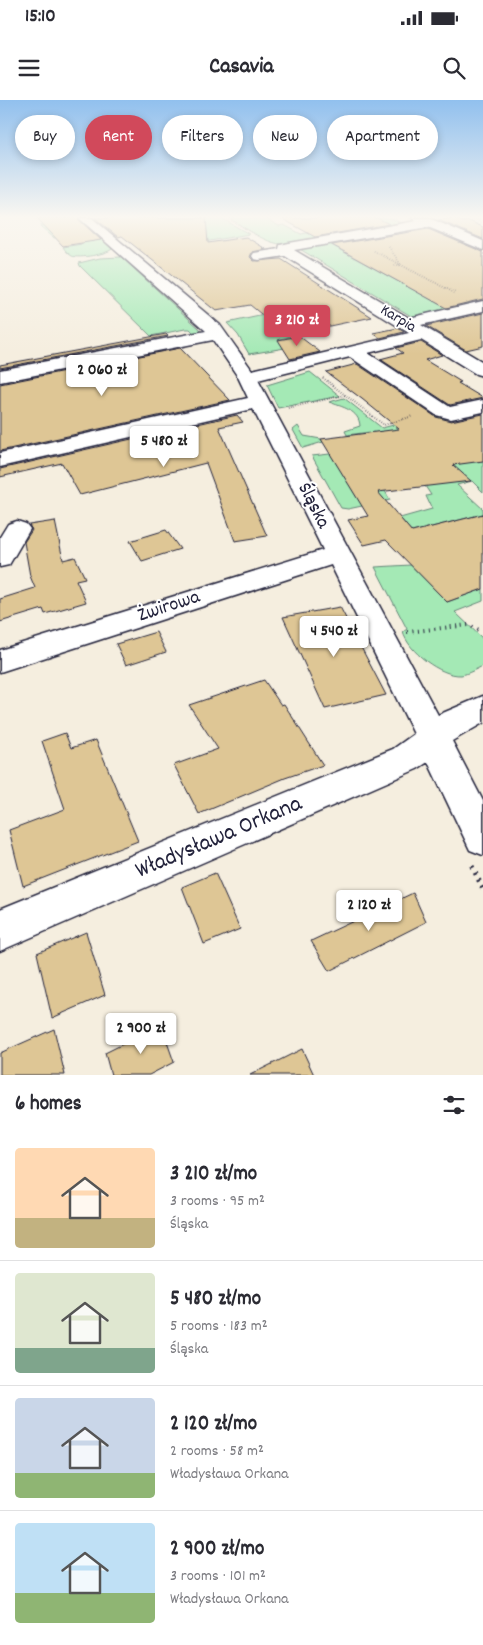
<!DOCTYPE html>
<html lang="en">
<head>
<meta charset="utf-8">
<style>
  body { margin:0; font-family:Dekko,sans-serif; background:#f2f2f3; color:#2b2b33; height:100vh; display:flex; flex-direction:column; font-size:19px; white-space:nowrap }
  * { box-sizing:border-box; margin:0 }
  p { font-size:16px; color:#7c7c81 }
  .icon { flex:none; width:28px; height:28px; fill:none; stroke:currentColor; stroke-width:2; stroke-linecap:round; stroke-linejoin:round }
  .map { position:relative; height:975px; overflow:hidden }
  .drawer { display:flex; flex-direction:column; background:#fff; flex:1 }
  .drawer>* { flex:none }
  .guide { position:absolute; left:15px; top:15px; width:454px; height:45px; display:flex; gap:10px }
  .price { position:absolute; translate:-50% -42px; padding:0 11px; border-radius:5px; background:#fff; color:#222; font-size:16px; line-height:32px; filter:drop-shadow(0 1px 2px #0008) }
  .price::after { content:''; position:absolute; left:50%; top:30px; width:15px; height:11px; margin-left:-8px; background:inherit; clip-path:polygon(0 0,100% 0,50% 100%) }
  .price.selected { background:#d1495b; color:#fff }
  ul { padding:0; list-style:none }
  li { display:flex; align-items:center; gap:15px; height:125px; padding:0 15px }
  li+li { border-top:1px solid #e1e1e2 }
  li span { display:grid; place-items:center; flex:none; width:140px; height:100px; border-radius:5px; color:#555 }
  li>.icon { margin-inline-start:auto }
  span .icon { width:60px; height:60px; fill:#fffc; stroke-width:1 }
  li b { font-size:21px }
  h2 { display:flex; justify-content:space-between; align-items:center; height:60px; padding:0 15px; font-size:21px }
  .pill { padding:0 18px; border-radius:22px; background:#fff; box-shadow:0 2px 8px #0003; font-size:18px; line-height:45px }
  .pill.selected { background:#d1495b; color:#fff }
  .status { display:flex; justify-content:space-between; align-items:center; height:35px; padding:0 25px; background:#fff; direction:ltr }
  .status svg { height:14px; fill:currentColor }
  header { display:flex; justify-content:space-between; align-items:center; height:65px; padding:0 15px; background:#fff; font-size:22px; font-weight:700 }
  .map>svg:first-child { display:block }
  .green { fill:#a4e9b5; stroke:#638678 }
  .building { fill:#dec695; stroke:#22223b }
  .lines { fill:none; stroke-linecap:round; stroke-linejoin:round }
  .minor-casing { stroke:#22223b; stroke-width:3 }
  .path-far2 { stroke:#22223b; stroke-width:2; stroke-dasharray:0.5 2; stroke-linecap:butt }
  .path-far1 { stroke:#22223b; stroke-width:4; stroke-dasharray:1 4.5; stroke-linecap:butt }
  .path { stroke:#22223b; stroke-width:5; stroke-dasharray:2 5.5; stroke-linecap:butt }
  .minor { fill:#fff; fill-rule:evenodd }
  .labels { text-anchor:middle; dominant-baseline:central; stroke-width:4; stroke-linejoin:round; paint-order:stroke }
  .far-street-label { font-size:16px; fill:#22223b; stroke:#fff }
  .street-label { font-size:20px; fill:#22223b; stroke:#fff }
  .near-street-label { font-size:24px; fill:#22223b; stroke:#fff }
</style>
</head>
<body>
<div class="status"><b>15:10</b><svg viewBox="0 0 49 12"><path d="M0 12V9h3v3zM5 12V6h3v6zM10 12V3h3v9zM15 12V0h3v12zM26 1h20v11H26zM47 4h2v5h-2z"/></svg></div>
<header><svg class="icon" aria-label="menu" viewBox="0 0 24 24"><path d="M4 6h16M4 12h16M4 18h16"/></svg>Casavia<svg class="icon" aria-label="search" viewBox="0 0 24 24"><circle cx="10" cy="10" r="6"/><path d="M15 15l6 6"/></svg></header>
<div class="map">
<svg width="483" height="975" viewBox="0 0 483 975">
  <rect width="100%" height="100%" fill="#f5eedf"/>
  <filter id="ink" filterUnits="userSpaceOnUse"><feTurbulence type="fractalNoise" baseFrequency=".02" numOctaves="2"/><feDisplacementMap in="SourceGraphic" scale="10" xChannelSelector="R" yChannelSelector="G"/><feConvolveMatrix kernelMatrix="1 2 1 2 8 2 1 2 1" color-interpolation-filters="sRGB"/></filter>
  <g filter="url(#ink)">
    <g class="green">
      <path d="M56 118H77L112 149C107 154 79 159 72 156 68 154 65 150 63 147L82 144 75 136 54 138 40 126 61 123Z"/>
      <path d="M162 118H221L249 134 198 143Z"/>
      <path d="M229 118H265L279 126 284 125 301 134 380 120 378 118C390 117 396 120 406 126H393L301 141C276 153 251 131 229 118Z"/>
      <path d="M349 140 356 143 347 142 331 145 449 209 467 205 458 200 463 199 472 206 416 219 298 148Z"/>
      <path d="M121 157 200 229 203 234 196 235 190 229H185L151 236 80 166 79 163 100 158Z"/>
      <path d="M278 212 302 224 314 232 280 239 285 248 249 254 238 235 227 223Z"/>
      <path d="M310 272 340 296 278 308 267 285Z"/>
      <path d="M344 298 382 328 436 314 447 319 438 321 483 361V392L472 381 457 385 483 409V414L412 432 400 418 432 409 426 396 431 395 415 371 376 340 370 332 347 335 345 331 360 326C359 310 342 307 329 302Z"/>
      <path d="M298 326 304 336 321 339 323 342 303 348 293 330Z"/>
      <path d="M330 354 385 391 390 400 348 409 341 408 312 356Z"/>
      <path d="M411 465 447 502 483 489V501L455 512 483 539V566C476 569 468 574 461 575 440 576 408 551 403 532L407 529 375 467Z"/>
    </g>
    <g class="building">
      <path d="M37 118H77L101 140 63 146Z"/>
      <path d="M95 118H206L208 143 246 137 266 149 252 152 250 157 254 161 281 159 372 217 287 235 250 205 216 211 122 136 118 137Z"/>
      <path d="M281 118H377L389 124 315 137Z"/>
      <path d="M454 118 463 122 469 121 483 127V139L438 120Z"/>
      <path d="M428 129 483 152V199L446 208 332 145Z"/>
      <path d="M483 213V246L466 250 426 226Z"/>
      <path d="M398 228 404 232 380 238 373 233Z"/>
      <path d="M166 234 168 236 0 268V265Z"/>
      <path d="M299 236 320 252 290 259 278 240Z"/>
      <path d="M421 242 442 255 425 260 461 282 458 283 483 298 450 305 380 259 403 253 396 248Z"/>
      <path d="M180 248 230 300 0 351V284Z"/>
      <path d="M357 264 436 317 451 321 483 314V361L453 365 471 381 378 392 412 432 483 414V489L447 502 386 440 364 445 348 420 368 416 321 339 399 329 362 299 326 272Z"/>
      <path d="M237 315 243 322 219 327 267 436 235 441 206 363 80 395 62 363 0 377V369Z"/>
      <path d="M55 421 63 460 75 457 85 478 76 480 86 502 45 514 43 509 0 522V499L35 488 30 476 24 442 32 430 29 425Z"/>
      <path d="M166 430 180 449 142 461 130 441Z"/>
      <path d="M340 507 386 595 325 609 283 517Z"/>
      <path d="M156 532 166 552 126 565 116 544Z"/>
      <path d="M264 580 281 605 284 604 323 665 285 678 199 714 174 665 218 649 189 605Z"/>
      <path d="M65 633 71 648 96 640 138 741 23 786 9 730 65 709 42 641Z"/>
      <path d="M215 773 240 829 204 844 182 787Z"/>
      <path d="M413 793 426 822 329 871 311 841Z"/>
      <path d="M86 832 105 895 52 918 37 853Z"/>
      <path d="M161 925 174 962 149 975H111L105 953Z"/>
      <path d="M54 929 65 975H0V953Z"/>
      <path d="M302 949 314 975H250Z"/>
    </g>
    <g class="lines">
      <defs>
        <g id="minor">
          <path d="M79 118H92L220 225 252 270 409 233 285 156 259 160 254 159 252 156 254 153 279 149 280 145 289 143 416 121 412 118H429L483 141V150L428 127 294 150 409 218 483 201V211L421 225 483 262V276L476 274 421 240 368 253 450 307 483 300V312L451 319 436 315 350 257 258 280 438 615 483 596V623L452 641 483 701V755L470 750 428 662 417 669 0 851V809L393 649 414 634 331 465 0 572V550L323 450 253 309 0 367V353L248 298 238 277 213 240 0 282V270L206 231Z"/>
          <path d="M17 421 26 424 30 429 9 465 0 467V437L8 424Z"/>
        </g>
      </defs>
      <use href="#minor" class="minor-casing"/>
      <g class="path-far2">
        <path d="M227 118 261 138"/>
        <path d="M467 119 472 118 483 123"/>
        <path d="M389 147 401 165 393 166"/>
        <path d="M374 151 455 193"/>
        <path d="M323 278 384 325 413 316"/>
        <path d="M288 308 345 295"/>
      </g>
      <path class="path-far1" d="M407 532 469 525 479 530"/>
      <path class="path" d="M472 766 483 789"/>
      <use href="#minor" class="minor"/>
    </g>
  </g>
  <linearGradient id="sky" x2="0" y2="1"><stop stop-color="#91c0ee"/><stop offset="0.46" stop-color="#faf7f1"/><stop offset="1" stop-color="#faf7f1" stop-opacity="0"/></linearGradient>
  <rect width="483" height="254" fill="url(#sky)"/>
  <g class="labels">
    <g class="far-street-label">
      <text transform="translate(398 219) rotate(31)">Karpia</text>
    </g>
    <g class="street-label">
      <text transform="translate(313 406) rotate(63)">Śląska</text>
      <text transform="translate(169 507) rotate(-18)">Żwirowa</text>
    </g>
    <g class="near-street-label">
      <text transform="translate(219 738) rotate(-23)">Władysława Orkana</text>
    </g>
  </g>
</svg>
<b class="price selected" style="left:297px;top:247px">3 210 zł</b>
<b class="price" style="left:102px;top:297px">2 060 zł</b>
<b class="price" style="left:164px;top:368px">5 480 zł</b>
<b class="price" style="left:334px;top:558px">4 540 zł</b>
<b class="price" style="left:369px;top:832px">2 120 zł</b>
<b class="price" style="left:141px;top:955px">2 900 zł</b>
<div class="guide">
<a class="pill">Buy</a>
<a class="pill selected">Rent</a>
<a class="pill">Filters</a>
<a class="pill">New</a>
<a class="pill">Apartment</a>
</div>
</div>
<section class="drawer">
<h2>6 homes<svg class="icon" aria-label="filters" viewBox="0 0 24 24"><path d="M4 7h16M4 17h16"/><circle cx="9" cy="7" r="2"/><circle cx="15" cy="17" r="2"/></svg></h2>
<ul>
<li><span style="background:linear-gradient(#ffd9b3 70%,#c2b280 0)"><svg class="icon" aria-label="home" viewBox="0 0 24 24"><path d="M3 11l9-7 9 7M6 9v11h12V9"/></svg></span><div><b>3 210 zł/mo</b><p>3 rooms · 95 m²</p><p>Śląska</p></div></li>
<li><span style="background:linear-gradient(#dfe7d0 75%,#7fa58c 0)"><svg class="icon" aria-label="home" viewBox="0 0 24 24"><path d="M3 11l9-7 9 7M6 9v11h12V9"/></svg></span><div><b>5 480 zł/mo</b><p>5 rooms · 183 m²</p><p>Śląska</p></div></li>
<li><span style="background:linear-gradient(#c9d6e8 75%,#8fb573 0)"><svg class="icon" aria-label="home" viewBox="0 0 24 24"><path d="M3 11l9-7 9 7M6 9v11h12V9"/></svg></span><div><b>2 120 zł/mo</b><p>2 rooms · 58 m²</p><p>Władysława Orkana</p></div></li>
<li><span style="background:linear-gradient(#bfe0f5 70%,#8fb573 0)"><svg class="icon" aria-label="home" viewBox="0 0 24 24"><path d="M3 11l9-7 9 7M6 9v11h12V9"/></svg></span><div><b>2 900 zł/mo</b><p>3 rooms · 101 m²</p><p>Władysława Orkana</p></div></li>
</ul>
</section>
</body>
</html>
